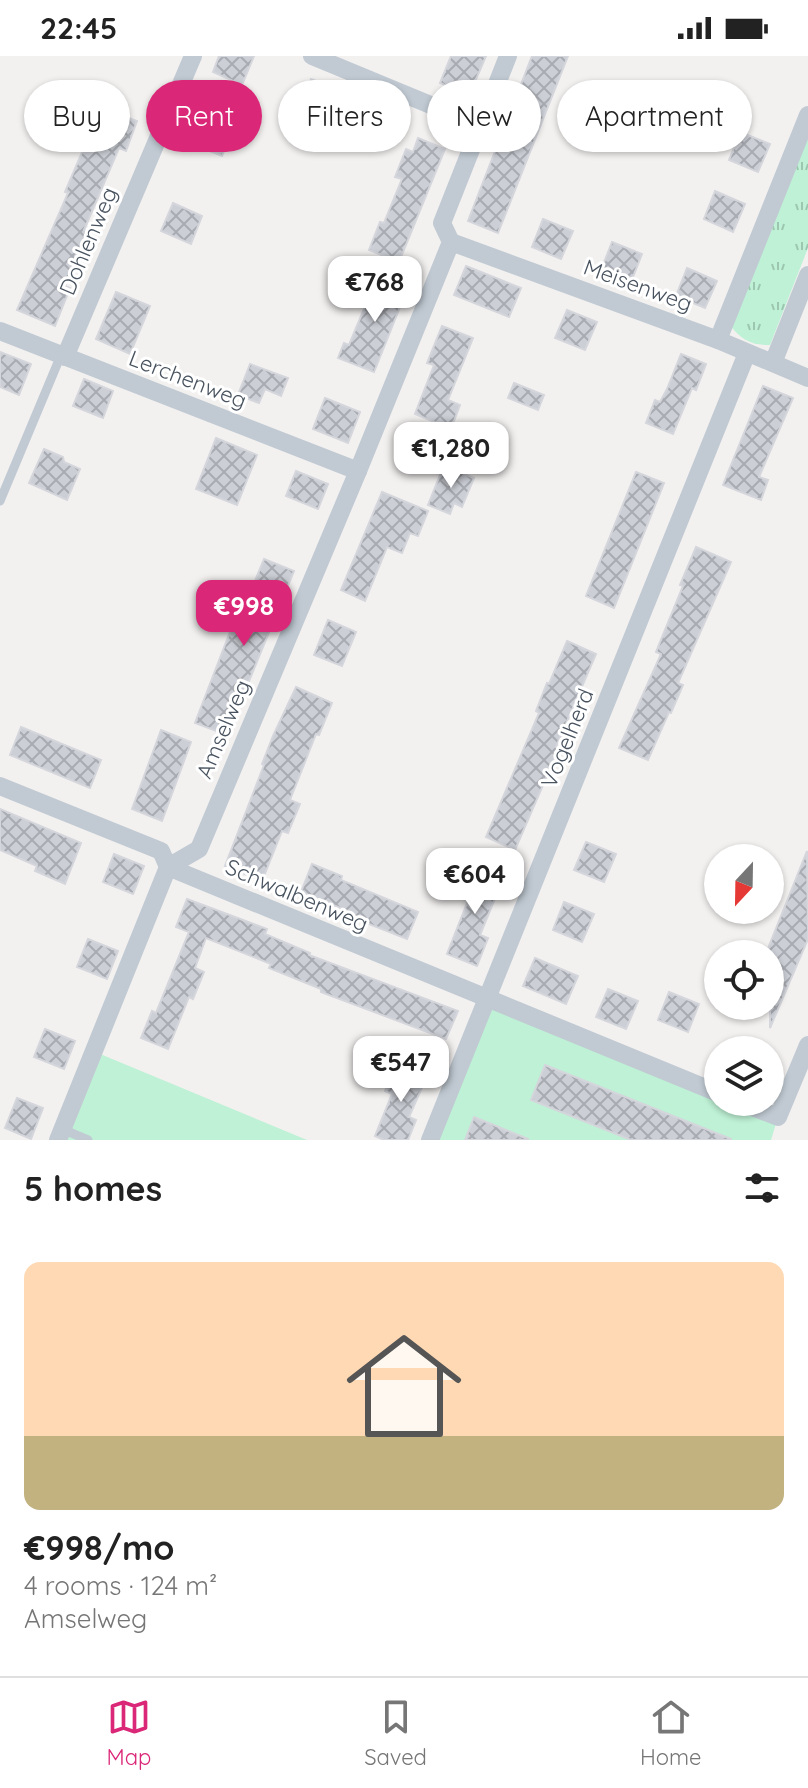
<!DOCTYPE html>
<html lang="en">
<head>
<meta charset="utf-8">
<style>
  body { margin:0; font-family:Quicksand,sans-serif; background:#f6f6f6; color:#222; height:100vh; display:flex; flex-direction:column; font-size:30px; white-space:nowrap }
  * { box-sizing:border-box; margin:0 }
  p { font-size:26px; color:#767676 }
  .icon { flex:none; width:44px; height:44px; fill:none; stroke:currentColor; stroke-width:2; stroke-linecap:round; stroke-linejoin:round }
  .map { position:relative; height:1084px; overflow:hidden }
  .panel { display:flex; flex-direction:column; background:#fff; flex:1 }
  .panel>* { flex:none }
  .banner { position:absolute; left:24px; top:24px; width:760px; height:72px; display:flex; gap:16px }
  .needle { width:52px; rotate:202deg }
  .fabs { position:absolute; left:704px; top:788px; display:grid; gap:16px }
  .fabs a { display:grid; place-items:center; width:80px; height:80px; border-radius:50%; background:#fff; box-shadow:0 2px 6px #0004; font-size:40px }
  .price { position:absolute; translate:-50% -68px; padding:0 18px; border-radius:16px; background:#fff; color:#222; font-size:26px; line-height:52px; filter:drop-shadow(0 2px 4px #0008) }
  .price::after { content:''; position:absolute; left:50%; top:48px; width:24px; height:18px; margin-left:-12px; background:inherit; clip-path:polygon(0 0,100% 0,50% 100%) }
  .price.on { background:#db2777; color:#fff }
  ul { padding:0; list-style:none }
  li { display:grid; align-content:center; gap:16px; height:424px; padding:0 24px }
  li span { display:grid; place-items:center; height:248px; border-radius:16px; color:#555 }
  li>.icon { margin-inline-start:auto }
  span .icon { width:144px; height:144px; fill:#fffc; stroke-width:1 }
  li b { font-size:34px }
  h2 { display:flex; justify-content:space-between; align-items:center; height:96px; padding:0 24px; font-size:34px }
  .tag { padding:0 28px; border-radius:36px; background:#fff; box-shadow:0 2px 6px #0004; font-size:28px; line-height:72px }
  .tag.on { background:#db2777; color:#fff }
  .status { display:flex; justify-content:space-between; align-items:center; height:56px; padding:0 40px; background:#fff; direction:ltr }
  .status svg { height:22px; fill:currentColor }
  .menu { display:flex; justify-content:space-around; align-items:center; height:112px; border-top:2px solid #e0e0e0; background:#fff; font-size:22px; color:#767676 }
  .menu a { display:grid; justify-items:center; gap:4px }
  .menu .on { color:#db2777 }
  .map>svg:first-child { display:block }
  .grass { fill:url(#grass-tufts) }
  .pitch { fill:#bef1d5 }
  .building { fill:url(#building-cross-hatch); stroke:#d4d6dc; stroke-width:2 }
  .lines { fill:none; stroke-linecap:round; stroke-linejoin:round }
  .service { stroke:#c1cad3; stroke-width:9 }
  .minor { stroke:#c1cad3; stroke-width:18 }
  .labels { text-anchor:middle; dominant-baseline:central; stroke-width:6; stroke-linejoin:round; paint-order:stroke }
  .street-label { font-size:22px; fill:#48535f; stroke:#fff }
</style>
</head>
<body>
<div class="status"><b>22:45</b><svg viewBox="0 0 49 12"><path d="M0 12V9h3v3zM5 12V6h3v6zM10 12V3h3v9zM15 12V0h3v12zM26 1h20v11H26zM47 4h2v5h-2z"/></svg></div>
<div class="map">
<svg width="808" height="1084" viewBox="0 0 808 1084">
  <defs>
    <pattern id="grass-tufts" width="24" height="20" patternUnits="userSpaceOnUse" patternTransform="scale(2)"><rect width="24" height="20" fill="#bef1d5"/><path d="M3 7l-1-3M5 7V3M7 7l1-3M15 17l-1-3M17 17v-4M19 17l1-3" fill="none" stroke="#9cc6b0"/></pattern>
    <pattern id="building-cross-hatch" width="8" height="8" patternUnits="userSpaceOnUse" patternTransform="scale(2)"><rect width="8" height="8" fill="#cccfd6"/><path d="M0 0l8 8M0 8l8-8" fill="none" stroke="#a8abb1"/></pattern>
  </defs>
  <rect width="100%" height="100%" fill="#f3f1f0"/>
  <path class="grass" d="M808 79V192L770 289C751 289 741 284 730 269Z"/>
  <g class="pitch">
    <path d="M488 944 718 1037V1046H740L778 1061 771 1084H430Z"/>
    <path d="M93 995 307 1084H58Z"/>
  </g>
  <g class="building">
    <path d="M219 0H254L242 29 213 16Z"/>
    <path d="M451 0H486L469 40 440 27Z"/>
    <path d="M532 0H568L498 177 468 165Z"/>
    <path d="M311 23 341 35 329 64 300 52Z"/>
    <path d="M97 50 137 65 126 95 119 92 84 174 87 175 65 230 70 232 55 270 17 254 68 137 65 136 89 80 85 79Z"/>
    <path d="M204 60 234 72 222 100 192 88Z"/>
    <path d="M740 76 770 88 758 116 729 104Z"/>
    <path d="M418 82 445 93 399 206 369 194 380 166 384 167 402 123 395 121 406 93 413 96Z"/>
    <path d="M715 135 745 148 733 176 704 163Z"/>
    <path d="M173 147 202 160 191 188 161 175Z"/>
    <path d="M543 163 573 175 561 203 532 191Z"/>
    <path d="M612 186 642 198 631 226 601 214Z"/>
    <path d="M466 210 521 232 509 261 454 239Z"/>
    <path d="M687 212 717 225 705 252 676 240Z"/>
    <path d="M378 219 408 231 374 316 338 302 344 287 349 289Z"/>
    <path d="M116 236 150 250 130 298 96 283Z"/>
    <path d="M567 254 597 266 585 294 555 282Z"/>
    <path d="M442 270 473 282 448 344 460 349 451 373 415 358 434 309 427 307Z"/>
    <path d="M0 296 31 308 19 339 0 331Z"/>
    <path d="M681 298 706 308 696 334 692 332 673 378 646 367 655 344 660 346 667 333Z"/>
    <path d="M250 308 288 322 281 340 265 333 259 347 238 339Z"/>
    <path d="M84 323 113 335 103 362 73 350Z"/>
    <path d="M514 327 544 339 538 354 508 342Z"/>
    <path d="M763 330 793 342 759 421 768 424 761 444 723 429Z"/>
    <path d="M325 342 360 356 348 387 313 373Z"/>
    <path d="M216 382 257 399 237 449 196 433Z"/>
    <path d="M44 393 63 401 64 406 80 413 67 444 29 427Z"/>
    <path d="M444 409 474 422 462 451 454 447 450 458 428 449Z"/>
    <path d="M296 415 328 428 318 453 286 440Z"/>
    <path d="M636 416 664 427 614 552 586 540Z"/>
    <path d="M382 436 428 455 418 480 410 477 402 497 387 491 365 545 341 534Z"/>
    <path d="M696 491 731 506 678 627 683 629 671 657 669 656 648 704 619 692 661 598 656 596 683 530 680 529Z"/>
    <path d="M264 503 294 515 227 679 195 667 238 555 242 556Z"/>
    <path d="M328 564 356 576 342 610 314 599Z"/>
    <path d="M567 585 596 598 556 691 559 692 515 794 486 781 539 657 536 655 547 627 549 628Z"/>
    <path d="M296 631 332 647 319 679 316 678 290 744 300 748 288 777 282 775 262 825 225 810 264 709 262 708 273 680Z"/>
    <path d="M21 671 101 704 90 732 10 699Z"/>
    <path d="M161 674 191 686 162 765 132 753Z"/>
    <path d="M0 753 81 787 65 828 35 815 37 810 0 794Z"/>
    <path d="M586 786 616 798 604 826 574 814Z"/>
    <path d="M807 795 808 883 770 972V896L767 895Z"/>
    <path d="M114 798 144 810 133 838 103 826Z"/>
    <path d="M312 808 342 820 341 824 418 856 407 883 346 859 348 855 301 836Z"/>
    <path d="M473 811 503 823 480 879 488 882 477 910 447 898 469 842 462 839Z"/>
    <path d="M187 843 267 873 265 878 310 897 309 899 458 955 446 983 321 936V933L269 912 271 908 206 882 195 912 204 916 193 943 189 941 168 993 141 982 152 955 156 957 189 876 176 871Z"/>
    <path d="M564 846 594 858 582 886 553 874Z"/>
    <path d="M88 883 118 895 107 923 77 911Z"/>
    <path d="M535 902 578 920 566 948 523 930Z"/>
    <path d="M608 933 638 945 626 973 596 961Z"/>
    <path d="M669 936 699 948 688 976 658 964Z"/>
    <path d="M45 973 75 985 64 1013 34 1001Z"/>
    <path d="M397 1007 427 1020 409 1061 416 1064 408 1084H384L375 1080 392 1038 385 1035Z"/>
    <path d="M545 1009 731 1083V1084H631L531 1044Z"/>
    <path d="M17 1042 43 1052 31 1083 5 1072Z"/>
    <path d="M474 1061 528 1083V1084H465Z"/>
  </g>
  <g class="lines">
    <g class="service">
      <path d="M0 445 61 299"/>
      <path d="M62 1073 88 1084"/>
    </g>
    <g class="minor">
      <path d="M312 0 479 69"/>
      <path d="M451 186 718 284 808 322"/>
      <path d="M0 275 358 415"/>
      <path d="M718 284 808 59"/>
      <path d="M65 301 193 0"/>
      <path d="M773 307 808 219"/>
      <path d="M0 730 161 795 168 811 718 1037"/>
      <path d="M740 1046 778 1061 808 989"/>
      <path d="M58 1084 168 811 199 793 358 415 451 186 442 167 508 0"/>
      <path d="M430 1084 747 297"/>
    </g>
  </g>
  <g class="labels">
    <g class="street-label">
      <text transform="translate(88 185) rotate(-67)">Dohlenweg</text>
      <text transform="translate(638 229) rotate(20)">Meisenweg</text>
      <text transform="translate(188 323) rotate(21)">Lerchenweg</text>
      <text transform="translate(223 673) rotate(-67)">Amselweg</text>
      <text transform="translate(567 682) rotate(-68)">Vogelherd</text>
      <text transform="translate(297 839) rotate(23)">Schwalbenweg</text>
    </g>
  </g>
</svg>
<div class="fabs">
<a><svg class="needle" viewBox="-14 -14 28 28"><path d="M0-13l5 13h-10z" fill="#e53935"/><path d="M0 13l5-13h-10z" fill="#767676"/></svg></a>
<a><svg class="icon" aria-label="locate" viewBox="0 0 24 24"><circle cx="12" cy="12" r="6"/><path d="M12 2v4M12 18v4M2 12h4M18 12h4"/></svg></a>
<a><svg class="icon" aria-label="layers" viewBox="0 0 24 24"><path d="M12 4l9 5-9 5-9-5zM3 14l9 5 9-5"/></svg></a>
</div>
<b class="price" style="left:375px;top:268px">€768</b>
<b class="price" style="left:451px;top:434px">€1,280</b>
<b class="price on" style="left:244px;top:592px">€998</b>
<b class="price" style="left:475px;top:860px">€604</b>
<b class="price" style="left:401px;top:1048px">€547</b>
<div class="banner">
<a class="tag">Buy</a>
<a class="tag on">Rent</a>
<a class="tag">Filters</a>
<a class="tag">New</a>
<a class="tag">Apartment</a>
</div>
</div>
<section class="panel">
<h2>5 homes<svg class="icon" aria-label="filters" viewBox="0 0 24 24"><path d="M4 7h16M4 17h16"/><circle cx="9" cy="7" r="2"/><circle cx="15" cy="17" r="2"/></svg></h2>
<ul>
<li><span style="background:linear-gradient(#ffd9b3 70%,#c2b280 0)"><svg class="icon" aria-label="home" viewBox="0 0 24 24"><path d="M3 11l9-7 9 7M6 9v11h12V9"/></svg></span><div><b>€998/mo</b><p>4 rooms · 124 m²</p><p>Amselweg</p></div></li>
</ul>
</section>
<nav class="menu">
<a class="on"><svg class="icon" aria-label="map" viewBox="0 0 24 24"><path d="M3 6l6-2 6 2 6-2v14l-6 2-6-2-6 2zM9 4v14M15 6v14"/></svg>Map</a>
<a><svg class="icon" aria-label="saved" viewBox="0 0 24 24"><path d="M7 4h10v16l-5-4-5 4z"/></svg>Saved</a>
<a><svg class="icon" aria-label="home" viewBox="0 0 24 24"><path d="M3 11l9-7 9 7M6 9v11h12V9"/></svg>Home</a>
</nav>
</body>
</html>
